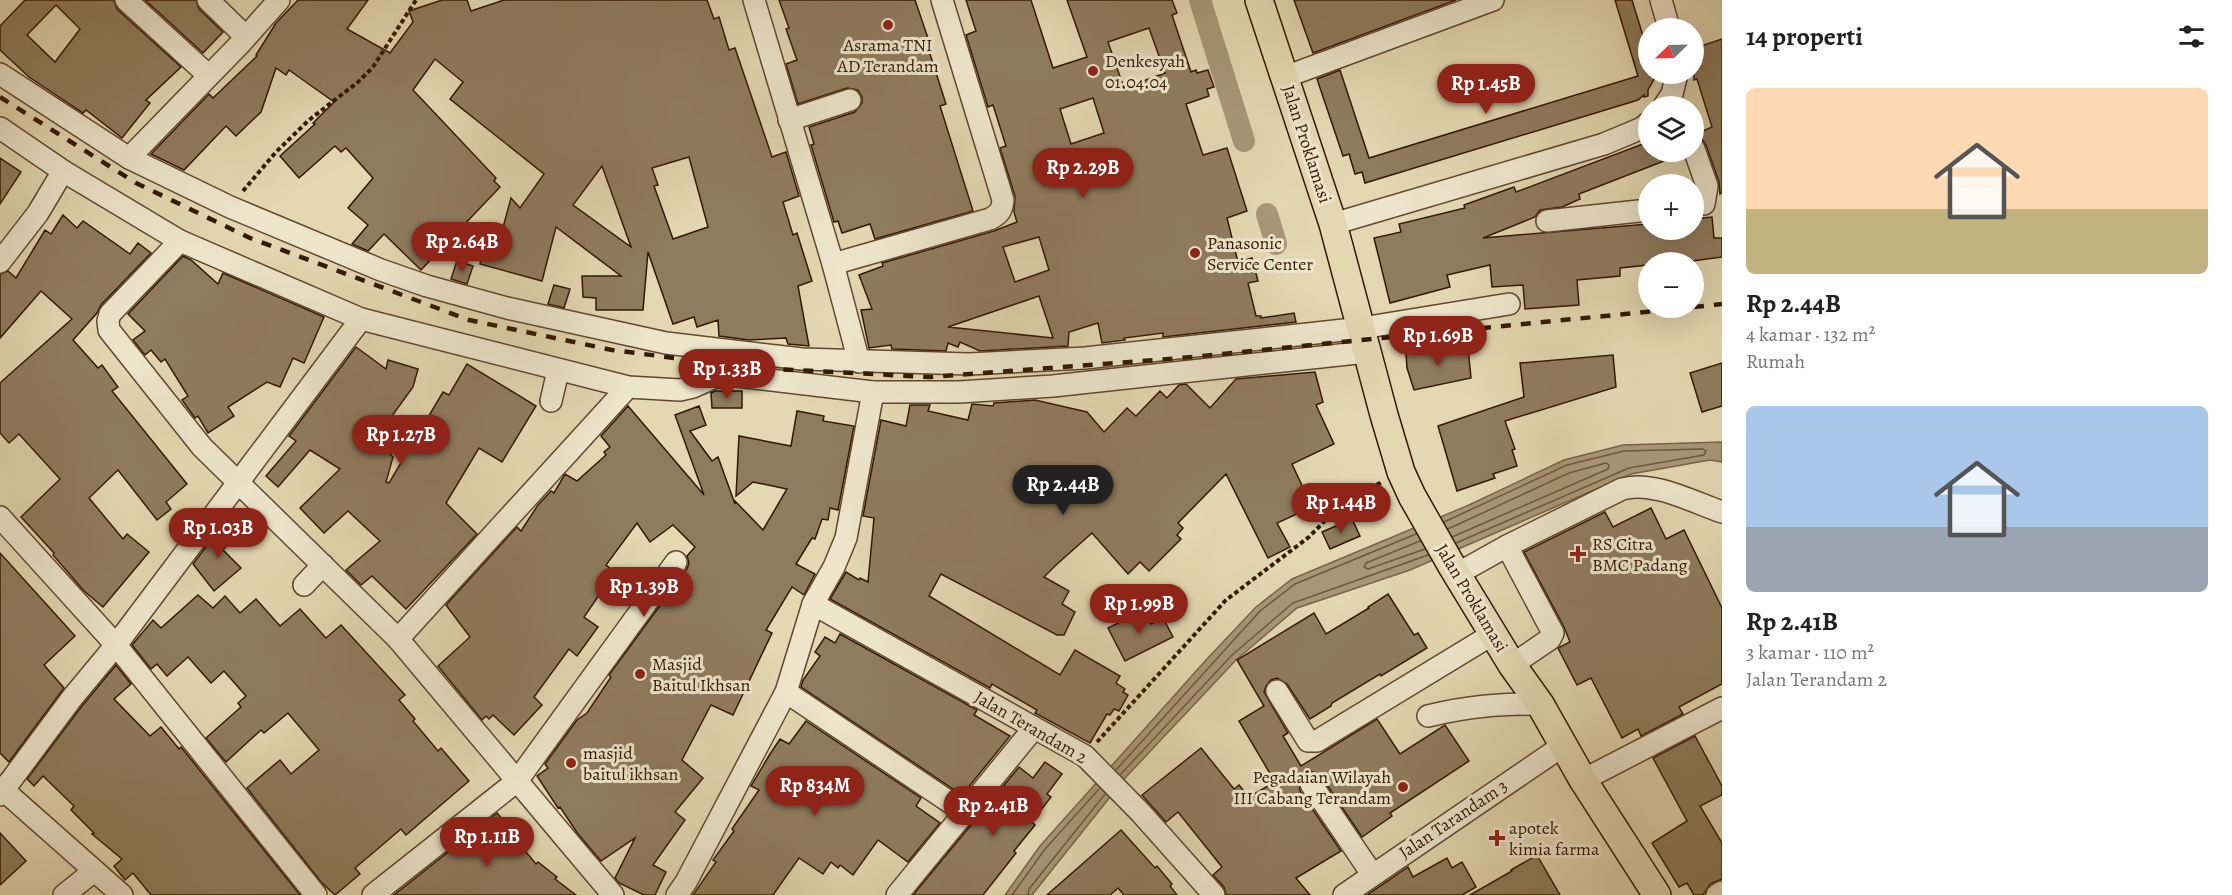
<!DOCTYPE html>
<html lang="id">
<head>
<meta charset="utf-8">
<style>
  body { margin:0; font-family:Alegreya,serif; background:#f6f6f6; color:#222; height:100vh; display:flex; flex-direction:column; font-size:22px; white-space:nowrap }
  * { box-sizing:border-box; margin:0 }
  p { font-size:20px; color:#767676 }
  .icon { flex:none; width:33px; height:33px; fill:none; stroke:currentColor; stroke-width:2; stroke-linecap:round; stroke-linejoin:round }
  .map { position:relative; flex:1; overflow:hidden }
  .sheet { display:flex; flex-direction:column; background:#fff; width:510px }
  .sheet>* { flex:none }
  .needle { width:39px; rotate:247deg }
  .tools { position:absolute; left:1638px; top:18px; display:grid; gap:12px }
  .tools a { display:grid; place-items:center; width:66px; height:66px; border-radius:50%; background:#fff; box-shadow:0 6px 24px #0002; font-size:30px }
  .price { position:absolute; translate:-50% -51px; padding:0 14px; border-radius:21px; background:#8f2418; color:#fff; font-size:20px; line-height:39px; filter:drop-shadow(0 2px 3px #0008) }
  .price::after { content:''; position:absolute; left:50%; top:36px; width:18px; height:14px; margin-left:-9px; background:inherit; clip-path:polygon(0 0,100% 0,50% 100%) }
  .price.active { background:#222; color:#fff }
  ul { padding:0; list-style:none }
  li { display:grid; align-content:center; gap:12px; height:318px; padding:0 24px }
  li span { display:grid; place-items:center; height:186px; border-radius:9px; color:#555 }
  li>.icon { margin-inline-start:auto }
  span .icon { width:108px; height:108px; fill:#fffc; stroke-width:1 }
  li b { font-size:26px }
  h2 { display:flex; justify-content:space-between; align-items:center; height:72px; padding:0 24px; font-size:26px }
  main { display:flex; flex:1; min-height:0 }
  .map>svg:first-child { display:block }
  .water { fill:#a89776; stroke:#7a6448; stroke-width:1.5 }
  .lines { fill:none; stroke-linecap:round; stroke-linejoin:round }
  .shore { stroke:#6e583c; stroke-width:1.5 }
  .canal { stroke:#a89776; stroke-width:22 }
  .building { fill:#8f7c5e; stroke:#351802; stroke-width:1.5; fill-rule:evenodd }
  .minor-casing { stroke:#60482e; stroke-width:24 }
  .major-casing { stroke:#351802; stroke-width:30 }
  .path { stroke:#351802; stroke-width:4; stroke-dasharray:4.5 3; stroke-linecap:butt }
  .minor { stroke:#ede6cd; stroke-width:21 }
  .major { stroke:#e3d8b2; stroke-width:27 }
  .rail { stroke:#351802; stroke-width:4.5; stroke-dasharray:10 10; stroke-linecap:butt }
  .poi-dot { fill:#8f2418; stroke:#ede6cd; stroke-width:2 }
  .labels { text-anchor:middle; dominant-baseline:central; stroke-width:6; stroke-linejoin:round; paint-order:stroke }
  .poi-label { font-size:18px; fill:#351802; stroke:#ede6cd; text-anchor:start }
  .street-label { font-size:18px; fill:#351802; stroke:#ede6cd }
</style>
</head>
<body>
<main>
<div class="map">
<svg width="1722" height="895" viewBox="0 0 1722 895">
  <rect width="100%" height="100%" fill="#e3d8b2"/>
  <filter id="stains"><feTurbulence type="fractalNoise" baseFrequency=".00333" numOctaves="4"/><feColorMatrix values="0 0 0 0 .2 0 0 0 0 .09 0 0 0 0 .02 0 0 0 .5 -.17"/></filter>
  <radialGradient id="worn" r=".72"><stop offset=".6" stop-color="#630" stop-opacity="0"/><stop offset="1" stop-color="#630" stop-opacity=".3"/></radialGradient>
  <path class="water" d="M1722 442V462L1710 460 1631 474 1410 570 1297 608 1236 660 1126 777 1032 895H1005L1040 846 1206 660 1256 607 1292 579 1469 505 1564 460 1623 445Z"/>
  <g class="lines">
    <g class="shore">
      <path d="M1444 522 1567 465 1624 451 1703 449 1706 451 1704 455 1629 468 1456 543"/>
      <path d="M1448 529 1569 473 1606 463 1609 465 1608 469 1452 537"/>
      <path d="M1420 541 1366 563 1364 567 1368 569 1425 549"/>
      <path d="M1116 770 1260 611 1295 584 1416 534"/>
      <path d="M1120 775 1232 655 1293 603 1428 555"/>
      <path d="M1012 895 1045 849 1100 788"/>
      <path d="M1028 895 1029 889 1105 794"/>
    </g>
    <g class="canal">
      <path d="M1200 0 1244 141"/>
      <path d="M1267 214 1276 244"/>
    </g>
  </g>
  <g class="building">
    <path d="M25 0H114L117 9 181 67 146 100 150 103 122 138 86 110 83 113 29 77 0 50V26ZM56 5 80 29 55 62 27 35Z"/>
    <path d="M145 0H196L199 9 223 32 203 53Z"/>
    <path d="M298 0H368L347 29 390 53 413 22 409 11 442 0H467L471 11 504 0H707L714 19 719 17 729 50 735 48 772 157 786 152 799 196 783 202 793 235 797 233 812 281 798 286 809 346 788 344 786 338 749 340 719 336 718 320 697 327 694 317 673 324 648 252 643 310H596V298L583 297 582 276H621L556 227 542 281 480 264 485 243 498 246 511 198 520 208 544 174 450 99 463 82 435 59 413 90 496 178 494 181 500 187 421 270 384 234 368 251 352 244 368 225 348 208 373 178 346 148 341 152 335 146 299 178 280 156 315 124 313 123 334 102 289 70 286 75 276 68 261 112 236 136 226 126 184 170 153 155 151 154 209 94 213 98 257 56 256 55 276 23ZM689 157 708 227 673 239 654 186 658 185 652 168ZM602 166 631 247 573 205Z"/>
    <path d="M779 0H915L932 50 929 51 946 104 940 106 973 211 875 239 870 224 842 233 838 221 834 222 811 145 814 144 809 127 855 112 862 103V97L858 90 847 88 798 104 786 64 797 60 786 29 789 28Z"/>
    <path d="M966 0H1031L1053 68 1087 57 1067 0H1172L1177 13 1172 15 1191 72 1196 70 1197 73 1208 70 1214 87 1207 89 1209 96 1186 104 1203 155 1227 148 1247 211 1227 218 1238 262 1252 258 1258 281 1248 283 1256 316H1261V318L1294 313 1296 322 1163 337V333L1124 338 1125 340 1102 343 1098 323 1069 332 1068 346 980 351 960 342 958 347 948 343 946 351 892 349 891 345 869 348 861 310 872 309 859 275 883 266 882 263 994 231 1017 222 1014 212 1015 196 1000 148 1006 146 993 105 988 107 966 35 976 31ZM1149 28 1165 73 1124 88 1108 42ZM1093 98 1104 133 1071 144 1060 109ZM1039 237 1049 270 1015 282 1003 247ZM1039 296 1053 338 948 327Z"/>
    <path d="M1294 0H1456L1313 53Z"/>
    <path d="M1615 0H1632L1648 52V74H1657L1648 90V96L1644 97V95L1638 100 1365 183 1362 172 1355 174 1349 154 1343 156 1317 79 1340 70 1369 158 1638 76Z"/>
    <path d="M1722 39V193L1720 194 1719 182 1706 145 1698 133 1712 127 1697 79 1694 80V56L1703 53 1701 46Z"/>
    <path d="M1648 142V152H1682V154L1579 194 1580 199 1562 207 1540 210 1535 217 1483 238 1648 224V230H1694V219L1712 217 1714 238H1722V257L1685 262H1648V265L1620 268V276L1577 280 1579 305 1525 309 1523 285 1492 287 1490 265 1447 275 1450 287 1390 303 1374 238 1401 232 1399 224 1465 208 1464 205 1514 187 1516 192Z"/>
    <path d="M0 158 21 172 0 204Z"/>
    <path d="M63 215 77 228 83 221 130 254 138 243 151 253 101 305 97 313 73 340 98 368 102 365 118 387 112 391 187 484 166 502 171 509 157 520 118 470 89 498 123 539 127 534 149 552 103 607 84 591 53 555 54 553 21 517 60 479 19 434 9 443 0 433V383L72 319 41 291 0 338V274L8 271 16 278 45 230 51 234Z"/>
    <path d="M183 256 191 260 218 284 223 273 324 317 304 363 293 358 280 387 267 382 228 407 234 416 208 433 198 416 195 418 182 400 188 396 165 359 161 362 151 350 145 355 133 340 145 331 128 314Z"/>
    <path d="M457 261 473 266 467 284 451 279Z"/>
    <path d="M554 285 570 289 564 308 548 304Z"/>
    <path d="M356 347 386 369 388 360 418 369 413 387 376 438 393 457 386 482 389 483 443 392 449 395 467 364 536 406 502 462 479 448 446 503 477 534 406 609 372 576 361 585 346 570 380 541 348 511 324 533 300 508 340 469 310 450 278 487 266 476 296 441 289 436Z"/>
    <path d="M1468 348 1471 378 1414 390 1407 368 1406 353Z"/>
    <path d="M1613 355 1616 387 1505 421 1515 449 1512 450 1517 466 1493 474 1495 478 1457 491 1438 426 1524 397 1520 363Z"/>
    <path d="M1722 363V406L1702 412 1690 373Z"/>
    <path d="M1315 372 1323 402 1316 405 1334 444 1292 464 1312 507 1277 523 1290 547 1268 558 1226 474 1178 523 1183 528 1177 535 1181 539 1149 571 1140 562 1128 574 1092 533 1056 565 1044 577 1069 591 1062 604 1075 612 1064 635H1057L941 574 929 596 1060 675 1075 650 1120 676 1116 683 1125 689 1123 692 1128 695 1119 711 1114 709 1110 715 1107 714 1090 743 1035 713 1037 710 992 684 990 688 830 599 846 572 859 580 860 578 868 582 874 518 863 516 881 420 906 426 910 405H930L928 411 968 420 972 404 993 406 994 403 1035 400 1087 412 1104 432 1127 408 1136 416 1160 391 1167 398 1179 385 1186 384 1210 408 1236 379Z"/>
    <path d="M715 391H742V408H712L711 393Z"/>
    <path d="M628 406 704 495 675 415 699 406 706 425 690 431 712 461 718 457 735 504V501L763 530 787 489 753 482 736 496 739 436 791 446 797 411 824 416 823 421 854 426 838 510 830 508 828 520 822 519 815 539 812 538 796 564 815 574 804 595 792 587 766 630 772 633 733 715 711 705 682 760 703 778 675 812 685 820 653 865 666 872 655 895H644L619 883 615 878 635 838 601 861 578 834 560 807 558 808 537 776 548 768 545 764 577 720 587 713 611 677 609 675 687 569 689 563 687 556 695 547 673 525 650 542 637 523 606 565 615 572 584 617 598 627 577 656 569 649 534 697 542 705 514 735 493 715 489 719 486 716 482 720 438 666 470 637 446 605 517 527 521 531 538 505 551 491 554 493 565 474 577 481 606 455 604 452 610 447 601 436Z"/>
    <path d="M1651 508 1666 539 1684 530 1722 608V684L1679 707 1683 714 1641 736 1638 729 1622 738 1591 678 1577 685 1558 648 1570 642 1564 627 1524 552 1605 512 1613 527Z"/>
    <path d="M1352 519 1360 536 1330 549 1322 532Z"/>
    <path d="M226 520 237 534 223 550 241 568 214 591 193 564Z"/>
    <path d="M0 553 75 636 44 665 64 688 9 762 0 753Z"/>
    <path d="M1388 594 1414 635 1418 633 1427 648 1381 676 1380 674 1332 703 1331 706 1310 719 1287 684 1277 678 1271 680 1266 686 1264 692 1288 733 1283 736 1301 766 1377 719 1400 754 1445 725 1469 761 1390 813 1392 816 1362 837 1321 776 1311 771 1304 773 1299 779 1300 791 1341 851 1296 878 1310 895H1226L1224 887 1213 875 1222 867 1178 812 1166 822 1142 795 1201 748 1234 789 1239 785 1249 797 1275 782 1239 721 1264 706 1237 660 1314 613 1326 634 1369 608 1368 607Z"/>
    <path d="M198 595 213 608 225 596 240 613 256 599 280 626 300 609 326 638 341 625 405 695 399 700 415 719 413 721 438 751 441 748 469 781 406 835 401 829 374 852 355 868 360 874 335 895 322 883 247 788 280 760 291 774 319 750 288 713 264 733 261 730 226 762 206 738 241 707 238 703 246 696 224 671 211 683 188 657 167 676 157 664 151 669 132 645 153 620 161 628Z"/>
    <path d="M1144 610 1151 624 1163 618 1173 637 1125 661 1108 628Z"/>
    <path d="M840 634 977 710 974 715 1010 736 962 795 801 687 803 680 820 656 815 652 825 637 835 643Z"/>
    <path d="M116 665 131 684 114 699 150 736 161 727 179 749 181 747 300 895H151L133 873 125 880 114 866 122 859 92 834 94 833 71 810 74 806 43 776 34 786 27 779 82 706Z"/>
    <path d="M806 721 921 798 916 806 940 823 908 862 878 840 853 875 840 865 838 868 831 862 823 874 799 858 773 895H693L716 862 713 860 734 831 732 829 759 790 751 786 770 754 780 739 789 744Z"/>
    <path d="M1695 736 1722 786V795L1700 806 1722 843V879L1710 884 1703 895H1694L1687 883 1679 887 1652 843 1687 821 1653 758Z"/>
    <path d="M1045 762 1062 774 1047 794 1051 797 1032 822 1035 825 1014 851 1016 853 983 895H913L1019 767 1033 778Z"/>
    <path d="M497 813 513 832 511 834 536 864 538 862 557 877 555 879 576 895H394Z"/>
    <path d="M1121 830 1155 868 1157 866 1172 884 1170 886 1177 895H1124L1118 888 1110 895H1047Z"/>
    <path d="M0 833 26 861 0 885Z"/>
    <path d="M1537 855 1560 895H1470L1512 871 1511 870Z"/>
    <path d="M1447 858 1452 868 1462 862 1476 887 1462 895H1367L1408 867 1413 877Z"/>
  </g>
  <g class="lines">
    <defs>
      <g id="minor">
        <path d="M126 0 208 75"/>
        <path d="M208 0 245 36"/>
        <path d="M754 0 833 264 859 362"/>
        <path d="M1661 0 1669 28"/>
        <path d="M0 74 129 158 230 207 381 270 427 286 507 308 666 343 802 359 969 364 1085 358 1362 328 1509 304"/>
        <path d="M1285 77 1493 0"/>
        <path d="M1664 106 1672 94 1677 74"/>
        <path d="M789 120 850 100"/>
        <path d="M0 128 63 171 180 241 361 319 628 387 680 390 693 387 713 378 728 375 873 392H959L1053 386 1367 352"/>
        <path d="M1694 149 1707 186 1704 204"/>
        <path d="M129 158 239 45 279 0"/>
        <path d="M1547 221 1648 210"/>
        <path d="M1333 224 1604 144 1642 128 1648 123"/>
        <path d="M180 241 110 314 108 321 109 330 202 447 398 639 613 895"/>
        <path d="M0 262 38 213 63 171"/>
        <path d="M833 264 990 219C999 214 1002 211 1003 200L942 0"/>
        <path d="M551 401 558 371"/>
        <path d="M0 517 116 645 316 895"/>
        <path d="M1457 574 1507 546"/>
        <path d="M304 585 323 565"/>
        <path d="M813 604 1085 756 1141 813 1214 895"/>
        <path d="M398 639 628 387"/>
        <path d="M1512 665 1550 639 1553 633 1507 546 1622 489C1652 480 1693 502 1722 512"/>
        <path d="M1277 691 1308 741H1317L1493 634"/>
        <path d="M786 692 966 813"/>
        <path d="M1428 716C1469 706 1498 704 1540 704"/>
        <path d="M1583 780 1722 708"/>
        <path d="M1311 784 1372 874"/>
        <path d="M0 787 122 895"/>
        <path d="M0 795 72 698 116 645 361 319"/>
        <path d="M64 895 94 871"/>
        <path d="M373 895 517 781 676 562"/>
        <path d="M677 895 686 882 786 692 813 604 834 567 846 538 873 392"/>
        <path d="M897 895 1034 728"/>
        <path d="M1344 895 1564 745"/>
        <path d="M1717 895 1722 892"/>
      </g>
      <path id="major" d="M1259 0 1333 224 1384 415 1401 472 1412 496 1453 568 1512 665 1540 704 1583 780 1657 895"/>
    </defs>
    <use href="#minor" class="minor-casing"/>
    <use href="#major" class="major-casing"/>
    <g class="path">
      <path d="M243 191 276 152 309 120 358 82 373 67 416 0"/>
      <path d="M1097 742 1226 600 1309 537 1340 505 1382 482"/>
    </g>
    <use href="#minor" class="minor"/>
    <use href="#major" class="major"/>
    <g class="rail">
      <path d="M0 97 136 183 250 238 469 320 612 350 753 368 930 377 1181 358 1685 308"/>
      <path d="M1694 307 1722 304"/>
    </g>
  </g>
  <g class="poi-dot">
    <circle cx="888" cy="25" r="6"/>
    <circle cx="1093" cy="71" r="6"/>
    <circle cx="1195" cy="253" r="6"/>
    <path d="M1575 545h6v6h6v6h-6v6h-6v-6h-6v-6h6z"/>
    <circle cx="640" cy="674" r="6"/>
    <circle cx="571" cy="763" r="6"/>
    <circle cx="1403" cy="787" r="6"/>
    <path d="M1494 829h6v6h6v6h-6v6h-6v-6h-6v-6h6z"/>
  </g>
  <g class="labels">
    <g class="poi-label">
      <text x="888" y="45" text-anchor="middle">Asrama TNI<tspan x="888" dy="21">AD Terandam</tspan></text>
      <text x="1105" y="61">Denkesyah<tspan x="1105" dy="21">01.04.04</tspan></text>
      <text x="1207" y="243">Panasonic<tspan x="1207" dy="21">Service Center</tspan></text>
      <text x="1592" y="544">RS Citra<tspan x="1592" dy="21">BMC Padang</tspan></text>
      <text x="652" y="664">Masjid<tspan x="652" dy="21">Baitul Ikhsan</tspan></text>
      <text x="583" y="753">masjid<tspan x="583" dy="21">baitul ikhsan</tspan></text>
      <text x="1391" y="777" text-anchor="end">Pegadaian Wilayah<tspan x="1391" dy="21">III Cabang Terandam</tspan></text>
      <text x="1509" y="828">apotek<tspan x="1509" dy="21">kimia farma</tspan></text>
    </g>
    <g class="street-label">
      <text transform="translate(1307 144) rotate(72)">Jalan Proklamasi</text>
      <text transform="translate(1472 598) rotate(59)">Jalan Proklamasi</text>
      <text transform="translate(1031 727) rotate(30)">Jalan Terandam 2</text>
      <text transform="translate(1453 819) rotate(-34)">Jalan Tarandam 3</text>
    </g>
  </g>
  <rect width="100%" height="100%" filter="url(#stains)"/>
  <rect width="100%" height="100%" fill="url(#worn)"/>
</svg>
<div class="tools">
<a><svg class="needle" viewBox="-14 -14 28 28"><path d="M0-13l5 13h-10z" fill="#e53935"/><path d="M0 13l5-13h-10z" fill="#767676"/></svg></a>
<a><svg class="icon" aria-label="layers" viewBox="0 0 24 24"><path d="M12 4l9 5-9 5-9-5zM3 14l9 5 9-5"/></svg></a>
<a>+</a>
<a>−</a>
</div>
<b class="price" style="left:1486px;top:115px">Rp 1.45B</b>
<b class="price" style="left:1083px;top:199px">Rp 2.29B</b>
<b class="price" style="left:462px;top:273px">Rp 2.64B</b>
<b class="price" style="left:1438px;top:367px">Rp 1.69B</b>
<b class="price" style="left:727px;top:400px">Rp 1.33B</b>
<b class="price" style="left:401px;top:466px">Rp 1.27B</b>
<b class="price active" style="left:1063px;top:516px">Rp 2.44B</b>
<b class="price" style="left:1341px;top:534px">Rp 1.44B</b>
<b class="price" style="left:218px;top:559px">Rp 1.03B</b>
<b class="price" style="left:644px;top:618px">Rp 1.39B</b>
<b class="price" style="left:1139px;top:635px">Rp 1.99B</b>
<b class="price" style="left:815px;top:817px">Rp 834M</b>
<b class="price" style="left:993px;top:837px">Rp 2.41B</b>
<b class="price" style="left:487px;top:868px">Rp 1.11B</b>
</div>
<section class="sheet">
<h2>14 properti<svg class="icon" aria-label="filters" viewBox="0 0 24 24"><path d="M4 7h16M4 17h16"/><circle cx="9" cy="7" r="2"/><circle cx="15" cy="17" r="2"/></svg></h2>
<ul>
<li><span style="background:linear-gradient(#ffd9b3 65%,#c2b280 0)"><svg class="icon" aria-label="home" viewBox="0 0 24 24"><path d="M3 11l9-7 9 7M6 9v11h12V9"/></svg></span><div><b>Rp 2.44B</b><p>4 kamar · 132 m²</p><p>Rumah</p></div></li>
<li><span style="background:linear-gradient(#a9c7e8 65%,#9aa5b1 0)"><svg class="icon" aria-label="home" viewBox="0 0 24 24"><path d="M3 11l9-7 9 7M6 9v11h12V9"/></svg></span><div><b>Rp 2.41B</b><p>3 kamar · 110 m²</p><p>Jalan Terandam 2</p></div></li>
</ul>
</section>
</main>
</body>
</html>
